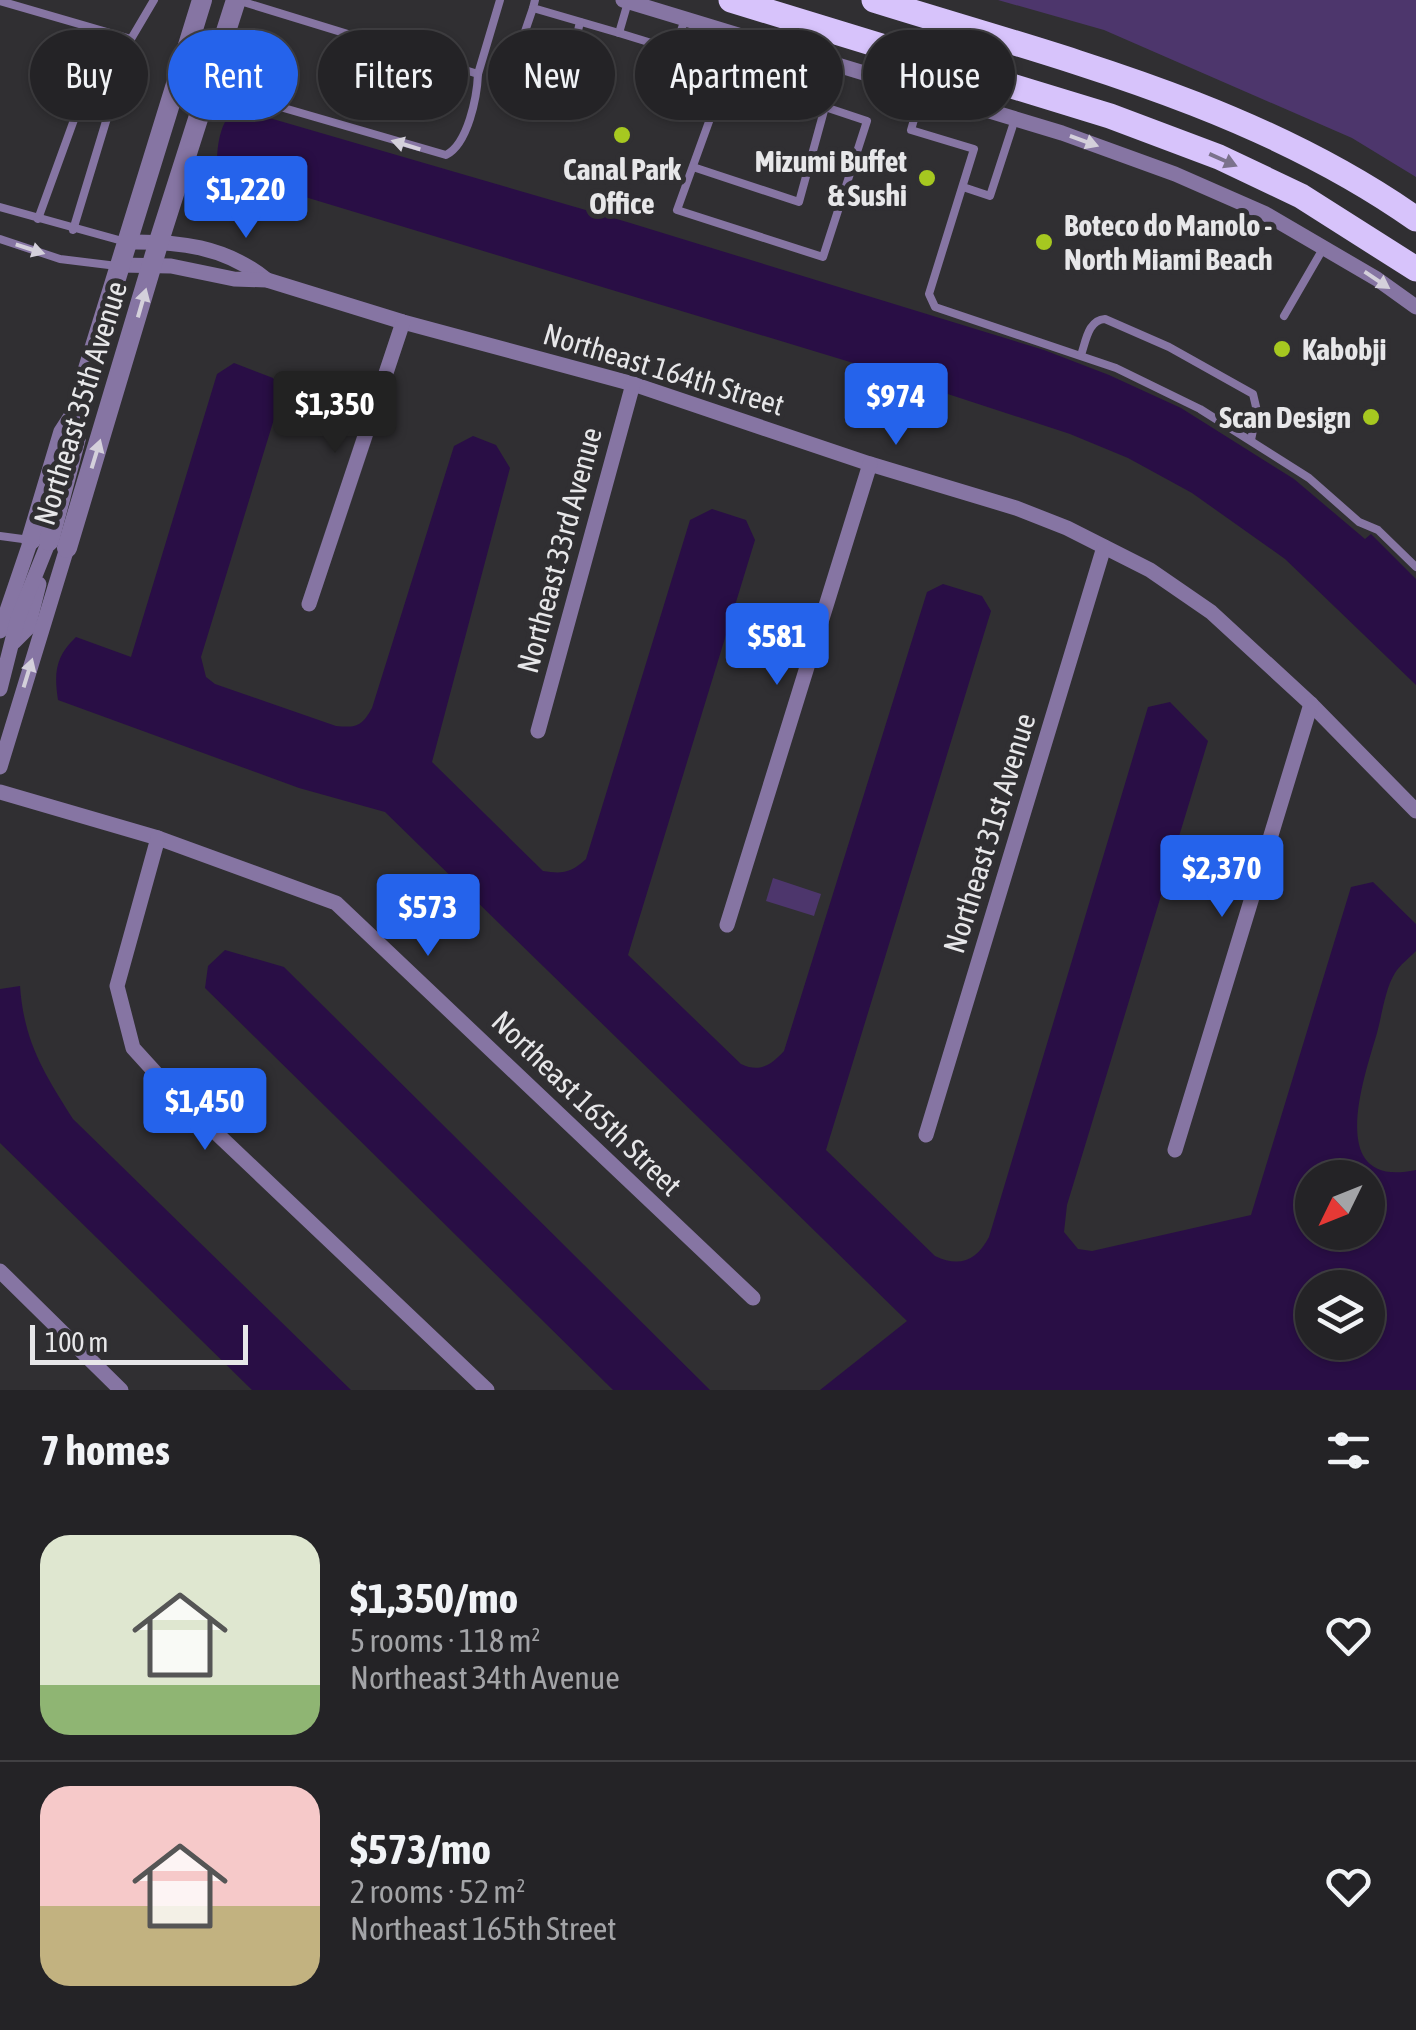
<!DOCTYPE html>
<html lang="en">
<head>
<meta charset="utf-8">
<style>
  body { margin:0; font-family:"Asap Condensed",sans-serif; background:#302f32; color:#f1f3f6; height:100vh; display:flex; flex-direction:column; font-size:38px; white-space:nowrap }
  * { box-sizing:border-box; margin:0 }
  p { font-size:32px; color:#a3a4a7 }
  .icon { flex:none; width:55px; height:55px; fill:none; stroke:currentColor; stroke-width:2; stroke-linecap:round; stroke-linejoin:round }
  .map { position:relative; height:1390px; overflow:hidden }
  .panel { display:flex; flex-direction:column; background:#242326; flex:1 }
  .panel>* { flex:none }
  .hud { position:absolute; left:30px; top:30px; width:1358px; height:90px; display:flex; gap:20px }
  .needle { width:65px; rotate:227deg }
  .fabs { position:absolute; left:1295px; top:1160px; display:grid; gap:20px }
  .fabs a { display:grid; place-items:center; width:90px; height:90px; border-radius:50%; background:#242326; box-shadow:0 2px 8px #0004,0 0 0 2px #414043; font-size:50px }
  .scale { position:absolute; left:30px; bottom:25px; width:218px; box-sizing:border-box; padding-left:10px; border:5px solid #e7e7e9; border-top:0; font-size:28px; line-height:35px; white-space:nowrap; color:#e7e7e9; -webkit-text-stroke:8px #302f32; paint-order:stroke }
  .price { position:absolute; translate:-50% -85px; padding:0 22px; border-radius:10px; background:#2563eb; color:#fff; font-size:32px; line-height:65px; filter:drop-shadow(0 2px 5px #0008) }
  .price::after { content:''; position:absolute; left:50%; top:60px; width:30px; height:22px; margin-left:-15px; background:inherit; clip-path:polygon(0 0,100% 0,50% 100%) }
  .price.active { background:#222; color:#fff }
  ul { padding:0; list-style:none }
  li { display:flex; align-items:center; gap:30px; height:250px; padding:0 40px }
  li+li { border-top:2px solid #414043 }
  li span { display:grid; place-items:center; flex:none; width:280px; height:200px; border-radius:30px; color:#555 }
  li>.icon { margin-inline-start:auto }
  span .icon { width:120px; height:120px; fill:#fffc; stroke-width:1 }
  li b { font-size:42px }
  h2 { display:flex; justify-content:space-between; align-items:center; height:120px; padding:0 40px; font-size:42px }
  .tag { padding:0 35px; border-radius:45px; background:#242326; box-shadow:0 2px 8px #0004,0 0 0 2px #414043; font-size:35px; line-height:90px }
  .tag.active { background:#2563eb; color:#fff }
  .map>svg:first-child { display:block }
  .green { fill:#4d366c }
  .water { fill:#290e45; fill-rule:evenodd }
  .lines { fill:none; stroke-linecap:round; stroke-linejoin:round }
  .service { stroke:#8675a3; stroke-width:8 }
  .minor { stroke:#8675a3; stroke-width:15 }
  .tertiary { stroke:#8675a3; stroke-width:20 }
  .primary { stroke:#d7c3fb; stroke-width:25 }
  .oneway { fill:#d4d0db }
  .oneway2 { fill:#7b728c }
  .poi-dot { fill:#a6c820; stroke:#302f32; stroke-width:4 }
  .labels { text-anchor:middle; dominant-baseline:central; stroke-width:10; stroke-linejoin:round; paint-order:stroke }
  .poi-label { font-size:30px; font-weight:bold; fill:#e7e7e9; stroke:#302f32; text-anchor:end }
  .street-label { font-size:30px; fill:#e7e7e9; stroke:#302f32 }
</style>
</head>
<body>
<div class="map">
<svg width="1416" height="1390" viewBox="0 0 1416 1390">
  <rect width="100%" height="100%" fill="#302f32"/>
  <g class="green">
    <path d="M998 0H1416V177L1352 138 1104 30Z"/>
    <path d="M773 878 821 894 814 916 766 901Z"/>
  </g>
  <g class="water">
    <path d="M235 108 627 222 1044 350 1109 375 1181 408 1294 479 1365 539 1371 534 1416 579V685L1285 559 1192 493 1128 458 1070 434 850 362 229 174 217 165C217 144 220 123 235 108Z"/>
    <path d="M234 363 273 378 282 393 201 657 206 677 215 684 336 726C357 728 362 726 372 708L454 446 473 436 496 445 510 468 432 762 543 871C562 874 571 873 586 859L690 520 712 509 746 520 755 540 628 955 741 1064C760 1073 771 1065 784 1051L927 592 943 584 982 596 991 611 826 1150 935 1256C960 1268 977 1260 989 1237L1148 707 1170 702 1208 741 1067 1205 1064 1232 1078 1249 1092 1251 1251 1215 1351 887 1373 882 1416 924V951C1409 958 1400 965 1395 973 1385 989 1382 1015 1377 1033 1364 1078 1324 1190 1416 1170V1390H820L907 1321 385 812 299 788 58 700C54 673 55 657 76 637L131 657 217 374ZM1312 1178H1368V1232H1312ZM1312 1288H1368V1342H1312Z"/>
    <path d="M225 950 284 967 710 1390H613L205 988 208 966Z"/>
    <path d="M20 986C24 1042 44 1073 73 1119L351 1390H252L0 1143V989Z"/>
  </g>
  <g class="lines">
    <g class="service">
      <path d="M535 0 533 8 619 33"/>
      <path d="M0 1 131 39 73 230"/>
      <path d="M240 1 478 74 500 0"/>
      <path d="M628 2 619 33 671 49 675 48 685 19"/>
      <path d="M740 36 677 210 823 257 867 121 825 107 837 65"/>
      <path d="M131 39 154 0"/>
      <path d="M520 46 533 8"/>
      <path d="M570 65 580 22"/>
      <path d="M211 87 446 155C468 144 477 97 478 74"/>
      <path d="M922 92 911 130 974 149 929 294 935 307 1116 368 1200 409 1309 478 1359 522 1378 530 1416 567"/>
      <path d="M693 167 799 202 825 107 725 76"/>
      <path d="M963 187 990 196 1015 119"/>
      <path d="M0 207 126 242"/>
      <path d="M38 219 79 106 124 59"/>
      <path d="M0 239 60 259 117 266"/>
      <path d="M1284 316 1324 247"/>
      <path d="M1081 355C1086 341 1088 320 1105 319L1169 347 1253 394 1257 411 1251 440"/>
      <path d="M0 536 30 540"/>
    </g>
    <g class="minor">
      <path d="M623 0 1062 133 1175 174 1264 213 1377 279 1416 307"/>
      <path d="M126 242C178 241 225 246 267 280"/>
      <path d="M120 265 171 266 234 279 267 280 403 322 633 384 870 464 1016 508 1067 528 1150 570 1211 612 1311 704 1416 811"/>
      <path d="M309 604 403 322"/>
      <path d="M0 631 31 540"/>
      <path d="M14 642 28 628 39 584"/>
      <path d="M0 689 18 618 49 541"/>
      <path d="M538 731 633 384"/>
      <path d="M0 767 67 548"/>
      <path d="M0 792 158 838 336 903 753 1298"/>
      <path d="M158 838 117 986 133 1048 173 1092 487 1390"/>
      <path d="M727 925 870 464"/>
      <path d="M926 1135 1104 547"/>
      <path d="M1175 1150 1311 704"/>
      <path d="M0 1271 121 1390"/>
    </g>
    <g class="tertiary">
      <path d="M31 540 63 433 72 419"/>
      <path d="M49 541 76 438V413L84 382 202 0"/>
      <path d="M67 548 159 241 236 0"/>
    </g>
    <g class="primary">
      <path d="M731 0 1110 116 1219 157 1301 196 1416 269"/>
      <path d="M874 0C1060 58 1254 105 1416 219"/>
    </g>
  </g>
  <defs><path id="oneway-solid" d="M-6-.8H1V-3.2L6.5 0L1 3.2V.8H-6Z" transform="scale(2.5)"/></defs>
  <g class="oneway">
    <use href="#oneway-solid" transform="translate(1084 141) rotate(20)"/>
    <use href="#oneway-solid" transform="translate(406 145) rotate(-163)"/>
    <use href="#oneway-solid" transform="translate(30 249) rotate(18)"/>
    <use href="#oneway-solid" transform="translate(1377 280) rotate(34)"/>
    <use href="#oneway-solid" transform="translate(142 303) rotate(-74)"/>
    <use href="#oneway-solid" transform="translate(96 454) rotate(-73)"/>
    <use href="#oneway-solid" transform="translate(28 673) rotate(-73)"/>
  </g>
  <use class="oneway2" href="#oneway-solid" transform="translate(1223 160) rotate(24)"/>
  <g class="poi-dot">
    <circle cx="622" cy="135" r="10"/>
    <circle cx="927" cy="178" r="10"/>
    <circle cx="1044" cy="242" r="10"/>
    <circle cx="1282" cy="349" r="10"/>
    <circle cx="1371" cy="417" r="10"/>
  </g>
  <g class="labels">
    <g class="poi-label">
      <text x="907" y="161">Mizumi Buffet<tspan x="907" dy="34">&amp; Sushi</tspan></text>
      <text x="622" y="169" text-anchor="middle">Canal Park<tspan x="622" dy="34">Office</tspan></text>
      <text x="1064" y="225" text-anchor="start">Boteco do Manolo -<tspan x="1064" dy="34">North Miami Beach</tspan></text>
      <text x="1302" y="349" text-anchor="start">Kabobji</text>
      <text x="1351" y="417">Scan Design</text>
    </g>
    <g class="street-label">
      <text transform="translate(664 369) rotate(17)">Northeast 164th Street</text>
      <text transform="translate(80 403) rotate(-73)">Northeast 35th Avenue</text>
      <text transform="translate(559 550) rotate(-75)">Northeast 33rd Avenue</text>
      <text transform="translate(989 833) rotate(-73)">Northeast 31st Avenue</text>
      <text transform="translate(587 1103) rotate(44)">Northeast 165th Street</text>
    </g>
  </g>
</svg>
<div class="fabs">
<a><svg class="needle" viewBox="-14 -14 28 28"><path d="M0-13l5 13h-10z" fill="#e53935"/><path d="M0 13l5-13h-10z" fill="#a3a4a7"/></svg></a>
<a><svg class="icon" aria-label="layers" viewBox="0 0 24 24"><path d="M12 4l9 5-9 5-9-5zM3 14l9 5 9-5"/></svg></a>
</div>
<div class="scale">100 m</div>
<b class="price" style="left:246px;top:241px">$1,220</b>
<b class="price" style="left:896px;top:448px">$974</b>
<b class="price active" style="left:335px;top:456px">$1,350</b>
<b class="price" style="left:777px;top:688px">$581</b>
<b class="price" style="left:1222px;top:920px">$2,370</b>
<b class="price" style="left:428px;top:959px">$573</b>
<b class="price" style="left:205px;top:1153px">$1,450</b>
<div class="hud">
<a class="tag">Buy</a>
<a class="tag active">Rent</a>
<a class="tag">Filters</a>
<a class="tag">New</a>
<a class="tag">Apartment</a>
<a class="tag">House</a>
</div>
</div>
<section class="panel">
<h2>7 homes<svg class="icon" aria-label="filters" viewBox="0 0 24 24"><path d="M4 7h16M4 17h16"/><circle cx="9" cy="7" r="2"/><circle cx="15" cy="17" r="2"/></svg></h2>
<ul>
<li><span style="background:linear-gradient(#dfe7d0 75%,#8fb573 0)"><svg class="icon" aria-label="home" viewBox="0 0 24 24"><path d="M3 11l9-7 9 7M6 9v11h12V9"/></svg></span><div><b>$1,350/mo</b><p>5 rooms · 118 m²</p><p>Northeast 34th Avenue</p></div><svg class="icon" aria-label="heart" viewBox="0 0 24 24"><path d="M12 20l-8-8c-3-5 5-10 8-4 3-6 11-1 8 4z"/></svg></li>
<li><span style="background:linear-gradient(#f6c9c9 60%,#c2b280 0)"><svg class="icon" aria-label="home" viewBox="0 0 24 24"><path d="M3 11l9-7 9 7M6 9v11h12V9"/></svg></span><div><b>$573/mo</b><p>2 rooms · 52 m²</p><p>Northeast 165th Street</p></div><svg class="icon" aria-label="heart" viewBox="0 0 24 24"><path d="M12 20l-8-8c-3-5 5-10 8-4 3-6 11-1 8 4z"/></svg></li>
</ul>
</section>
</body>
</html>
